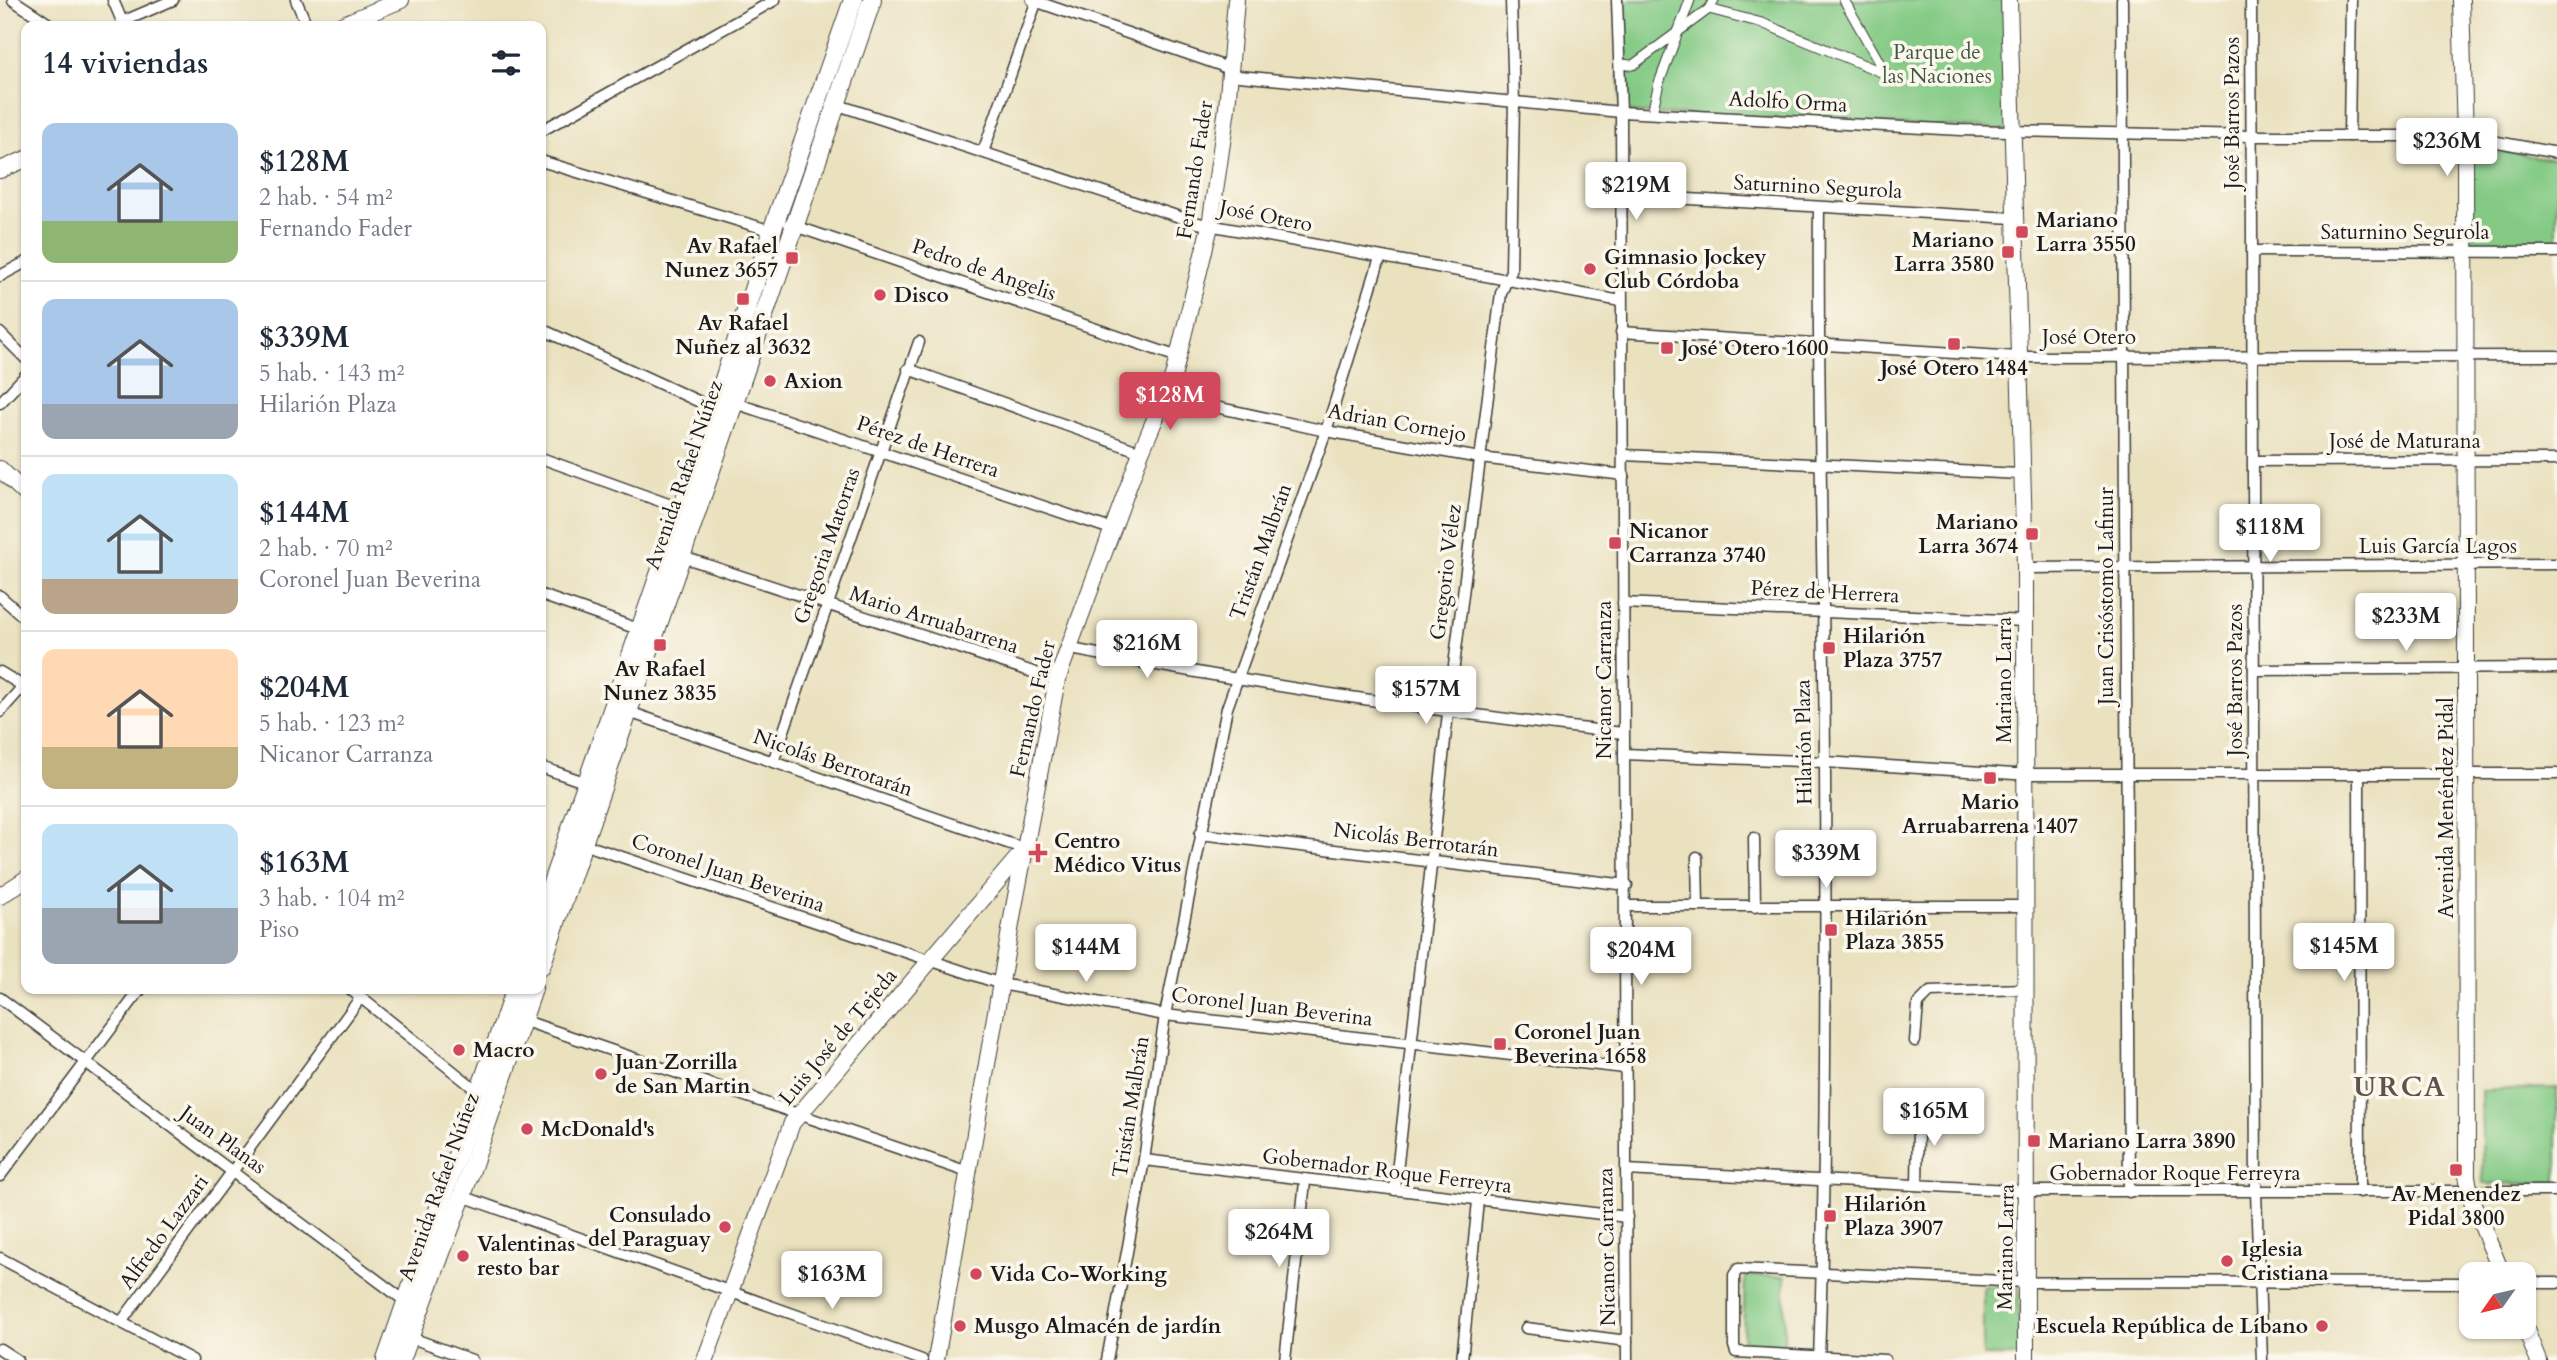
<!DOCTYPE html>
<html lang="es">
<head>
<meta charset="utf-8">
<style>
  body { margin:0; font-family:Cardo,serif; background:#f2f2f3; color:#1f2937; height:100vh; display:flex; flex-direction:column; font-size:26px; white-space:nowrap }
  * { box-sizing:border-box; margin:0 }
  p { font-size:23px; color:#747a83 }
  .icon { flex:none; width:38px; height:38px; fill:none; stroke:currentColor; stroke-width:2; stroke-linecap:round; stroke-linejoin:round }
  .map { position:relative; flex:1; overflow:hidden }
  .side { position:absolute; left:21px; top:21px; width:525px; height:973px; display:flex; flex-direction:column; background:#fff; border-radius:14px; box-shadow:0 2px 5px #0004 }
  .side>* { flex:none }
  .needle { width:46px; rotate:236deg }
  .fabs { position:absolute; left:2459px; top:1262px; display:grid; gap:14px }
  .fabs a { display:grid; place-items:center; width:77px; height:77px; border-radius:14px; background:#fff; box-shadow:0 2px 5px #0004; font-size:35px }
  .price { position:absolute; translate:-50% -60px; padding:0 16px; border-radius:7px; background:#fff; color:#222; font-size:23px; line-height:46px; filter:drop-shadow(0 2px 4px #0008) }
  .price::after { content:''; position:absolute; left:50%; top:42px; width:21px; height:16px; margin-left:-10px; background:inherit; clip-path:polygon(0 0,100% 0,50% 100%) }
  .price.on { background:#d1495b; color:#fff }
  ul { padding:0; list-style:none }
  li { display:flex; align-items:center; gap:21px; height:175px; padding:0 21px }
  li+li { border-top:2px solid #e0e1e3 }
  li span { display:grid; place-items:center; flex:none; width:196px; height:140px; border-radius:14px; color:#555 }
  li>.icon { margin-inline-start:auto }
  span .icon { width:84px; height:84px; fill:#fffc; stroke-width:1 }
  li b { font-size:30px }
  h2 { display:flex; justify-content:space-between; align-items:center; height:84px; padding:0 21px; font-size:30px }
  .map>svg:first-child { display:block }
  .green { fill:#84ca85; stroke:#507350; stroke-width:2 }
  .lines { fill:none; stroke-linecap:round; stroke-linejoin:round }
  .pedestrian-casing { stroke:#3b3a34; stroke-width:11 }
  .minor-casing { stroke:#3b3a34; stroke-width:13 }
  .secondary-casing { stroke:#3b3a34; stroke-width:18 }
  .primary-casing { stroke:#3b3a34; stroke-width:20 }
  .pedestrian { stroke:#fff; stroke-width:9 }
  .minor { stroke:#fff; stroke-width:10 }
  .secondary { stroke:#fff; stroke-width:16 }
  .primary { stroke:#fff; stroke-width:18 }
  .poi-dot { fill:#d1495b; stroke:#fbf7ec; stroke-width:2.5 }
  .labels { text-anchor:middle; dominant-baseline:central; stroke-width:7; stroke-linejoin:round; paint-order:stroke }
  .park-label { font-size:21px; fill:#405941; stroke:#fbf7ec }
  .street-label { font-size:21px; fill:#1c1c1c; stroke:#fbf7ec }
  .poi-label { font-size:21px; font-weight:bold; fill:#1c1c1c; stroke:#fbf7ec; text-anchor:start }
  .district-label { font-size:28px; font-weight:bold; letter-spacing:2px; fill:#62524a; stroke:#fbf7ec }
</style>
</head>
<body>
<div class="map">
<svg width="2557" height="1360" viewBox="0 0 2557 1360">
  <rect width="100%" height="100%" fill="#fbf7ec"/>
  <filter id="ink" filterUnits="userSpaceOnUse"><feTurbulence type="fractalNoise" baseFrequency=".0143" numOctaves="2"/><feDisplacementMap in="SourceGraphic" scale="14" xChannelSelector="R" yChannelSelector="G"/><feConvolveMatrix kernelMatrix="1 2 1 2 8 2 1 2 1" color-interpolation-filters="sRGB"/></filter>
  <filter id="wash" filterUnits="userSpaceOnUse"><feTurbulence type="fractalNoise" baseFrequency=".00686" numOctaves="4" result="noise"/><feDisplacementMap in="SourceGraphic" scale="28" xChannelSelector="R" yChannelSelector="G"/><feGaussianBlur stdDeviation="1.57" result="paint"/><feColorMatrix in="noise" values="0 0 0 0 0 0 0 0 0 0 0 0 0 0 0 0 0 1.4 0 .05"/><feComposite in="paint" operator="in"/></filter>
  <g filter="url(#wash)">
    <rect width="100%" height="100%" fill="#eae1bf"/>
    <g class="green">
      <path d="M1617 0H2009L2012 130 1621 112Z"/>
      <path d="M2471 147 2557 160V246H2472Z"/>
      <path d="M2557 1088V1183L2483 1184 2481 1090Z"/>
      <path d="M1745 1276H1785L1784 1344 1743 1343Z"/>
      <rect x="1983" y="1286" width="36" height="70"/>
    </g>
  </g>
  <g filter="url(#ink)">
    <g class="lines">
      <defs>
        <g id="pedestrian">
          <path d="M1709 9 1762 23 1886 74 1844 0"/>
          <path d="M1620 64 1633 65 1709 9 1714 0"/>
          <path d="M1652 113 1659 83 1690 0"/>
        </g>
        <g id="minor">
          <path d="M13 0 52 26"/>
          <path d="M113 0 124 26"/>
          <path d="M296 0 307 26"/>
          <path d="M1032 0 1220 65 1239 76 1621 112 1961 130 2251 136H2465L2557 153"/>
          <path d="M1617 0 1621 112 1627 1360"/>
          <path d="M2122 0 2129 1192"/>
          <path d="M2251 0 2256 1192 2262 1360"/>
          <path d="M122 22 173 0"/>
          <path d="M835 104 1198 223 1621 301"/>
          <path d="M541 131 775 0"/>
          <path d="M2349 136 2351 0"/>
          <path d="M983 152 1037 0"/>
          <path d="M541 161 772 231"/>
          <path d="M1620 195 2013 218"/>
          <path d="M789 224 1178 357"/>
          <path d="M2253 251 2557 252"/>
          <path d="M0 276 26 262"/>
          <path d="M541 329 713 408"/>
          <path d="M1621 332 2018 357 2557 356"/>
          <path d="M0 333 26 359"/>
          <path d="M908 369 1141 452"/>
          <path d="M1165 396 1326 431 1480 458 1624 475"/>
          <path d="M732 402 1111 529"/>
          <path d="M0 403 26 375"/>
          <path d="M1624 455 2021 474"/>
          <path d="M541 458 682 509"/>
          <path d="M2254 461 2557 460"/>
          <path d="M680 556 1057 680"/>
          <path d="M2025 568 2557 564"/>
          <path d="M541 595 641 630"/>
          <path d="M0 596 26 619"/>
          <path d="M1623 603 2025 621"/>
          <path d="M1066 648C1251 684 1436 712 1623 733"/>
          <path d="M2254 670 2557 668"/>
          <path d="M0 672 23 686"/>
          <path d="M0 712 26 683"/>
          <path d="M629 712 1025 849"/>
          <path d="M1624 754 1825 762 2014 774H2557"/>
          <path d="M773 762 919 342"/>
          <path d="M541 767 587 783"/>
          <path d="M2359 774 2360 1192"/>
          <path d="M1200 834 1627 885"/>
          <path d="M1754 838 1755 907"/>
          <path d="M579 840 583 844 1001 984 1165 1015 1624 1068"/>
          <path d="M1697 857 1698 906"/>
          <path d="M1627 906H2025"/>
          <path d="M350 989 479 1092"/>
          <path d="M0 998 409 1304"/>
          <path d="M522 1020 968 1172"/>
          <path d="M1915 1041 1918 1004 1930 992 2025 989"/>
          <path d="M1144 1160 1627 1217"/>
          <path d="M1626 1170 2028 1191H2557"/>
          <path d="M0 1176 141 989"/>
          <path d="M1917 1185 1918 1127 1923 1108"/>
          <path d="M1395 1190 1448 713 1501 293 1511 271 1514 102 1511 0"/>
          <path d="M462 1196 922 1360"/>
          <path d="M0 1258 192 1360"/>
          <path d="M2524 1283H2557"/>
          <path d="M122 1321 361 997"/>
          <path d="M1526 1328 1627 1341"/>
          <path d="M409 1337 472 1360"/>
          <path d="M0 1349 17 1360"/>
          <path d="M1107 1360 1144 1160 1165 1015 1227 708 1326 431 1380 258"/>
          <path d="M1285 1360 1305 1182"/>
          <path d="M1462 1360 1478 1201"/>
          <path d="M1819 1360C1826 1161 1826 962 1825 763 1824 578 1817 392 1819 207"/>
          <path d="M1885 1360 1736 1352 1734 1346V1275L1738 1269 2026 1282 2471 1283"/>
        </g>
        <g id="secondary">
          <path d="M2009 0 2025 568 2026 1360"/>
          <path d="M2461 0 2465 136 2467 1176 2471 1199 2502 1274"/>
          <path d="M339 26 401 0"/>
          <path d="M0 170 26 159"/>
          <path d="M0 469 26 494"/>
          <path d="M0 896 26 879"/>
          <path d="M2524 1325 2538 1360"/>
          <path d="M705 1360 792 1123 1025 849"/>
          <path d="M936 1360 1014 907 1057 680 1141 452 1173 377 1210 226 1227 108 1236 0"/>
        </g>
        <g id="primary">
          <path d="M541 914 682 509 772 231 853 0"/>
          <path d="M541 966 872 0"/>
          <path d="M386 1360 515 989"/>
          <path d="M401 1360 462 1196 533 989"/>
        </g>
      </defs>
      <use href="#pedestrian" class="pedestrian-casing"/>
      <use href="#minor" class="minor-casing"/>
      <use href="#secondary" class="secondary-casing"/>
      <use href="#primary" class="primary-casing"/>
      <use href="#pedestrian" class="pedestrian"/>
      <use href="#minor" class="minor"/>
      <use href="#secondary" class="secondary"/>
      <use href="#primary" class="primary"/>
    </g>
  </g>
  <g class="poi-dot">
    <rect x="2015" y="225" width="14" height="14" rx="3.5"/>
    <rect x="2001" y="245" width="14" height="14" rx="3.5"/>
    <rect x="785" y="251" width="14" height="14" rx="3.5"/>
    <circle cx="1590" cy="269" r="7"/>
    <circle cx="880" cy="295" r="7"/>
    <rect x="736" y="292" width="14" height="14" rx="3.5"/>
    <rect x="1947" y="337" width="14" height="14" rx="3.5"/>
    <rect x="1660" y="341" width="14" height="14" rx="3.5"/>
    <circle cx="770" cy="381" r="7"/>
    <rect x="2025" y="527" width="14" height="14" rx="3.5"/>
    <rect x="1608" y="536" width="14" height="14" rx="3.5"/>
    <rect x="653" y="638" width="14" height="14" rx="3.5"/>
    <rect x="1822" y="641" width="14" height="14" rx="3.5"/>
    <rect x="1983" y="771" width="14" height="14" rx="3.5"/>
    <path d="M1034.5 842.5h7v7h7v7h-7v7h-7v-7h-7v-7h7z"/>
    <rect x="1824" y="923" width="14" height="14" rx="3.5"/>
    <rect x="1493" y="1037" width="14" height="14" rx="3.5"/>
    <circle cx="459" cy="1050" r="7"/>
    <circle cx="601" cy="1074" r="7"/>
    <circle cx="527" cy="1129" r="7"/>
    <rect x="2027" y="1134" width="14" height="14" rx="3.5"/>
    <rect x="2449" y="1163" width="14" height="14" rx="3.5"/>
    <rect x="1823" y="1209" width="14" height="14" rx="3.5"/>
    <circle cx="725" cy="1227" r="7"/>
    <circle cx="463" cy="1256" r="7"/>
    <circle cx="2227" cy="1261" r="7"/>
    <circle cx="976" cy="1274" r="7"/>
    <circle cx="960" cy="1326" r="7"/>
    <circle cx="2322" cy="1326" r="7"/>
  </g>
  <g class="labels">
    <g class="park-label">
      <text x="1937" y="52">Parque de<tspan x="1937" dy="24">las Naciones</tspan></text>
    </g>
    <g class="street-label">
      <text transform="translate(1788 102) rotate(3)">Adolfo Orma</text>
      <text transform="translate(2232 113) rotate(-90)">José Barros Pazos</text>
      <text transform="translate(1195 170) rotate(-81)">Fernando Fader</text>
      <text transform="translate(1818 187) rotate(3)">Saturnino Segurola</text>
      <text transform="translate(1266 216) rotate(11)">José Otero</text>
      <text x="2405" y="232">Saturnino Segurola</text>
      <text transform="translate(984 270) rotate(19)">Pedro de Angelis</text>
      <text x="2089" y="337">José Otero</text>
      <text transform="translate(1397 423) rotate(10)">Adrian Cornejo</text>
      <text x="2405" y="441">José de Maturana</text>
      <text transform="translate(928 447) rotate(19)">Pérez de Herrera</text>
      <text transform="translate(684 475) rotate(-71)">Avenida Rafael Núñez</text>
      <text transform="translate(827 546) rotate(-71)">Gregoria Matorras</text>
      <text x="2438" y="546">Luis García Lagos</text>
      <text transform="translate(1261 552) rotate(-70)">Tristán Malbrán</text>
      <text transform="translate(1446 572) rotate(-83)">Gregorio Vélez</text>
      <text transform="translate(1825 592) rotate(3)">Pérez de Herrera</text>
      <text transform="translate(2106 596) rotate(-90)">Juan Crisóstomo Lafinur</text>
      <text transform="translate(934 620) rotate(18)">Mario Arruabarrena</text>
      <text transform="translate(1604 680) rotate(-90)">Nicanor Carranza</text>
      <text transform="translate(2004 680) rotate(-90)">Mariano Larra</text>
      <text transform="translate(2235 680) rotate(-90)">José Barros Pazos</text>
      <text transform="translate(1033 709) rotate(-77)">Fernando Fader</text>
      <text transform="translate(1804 742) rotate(-91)">Hilarión Plaza</text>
      <text transform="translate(833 763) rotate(19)">Nicolás Berrotarán</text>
      <text transform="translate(2446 808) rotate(-90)">Avenida Menéndez Pidal</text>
      <text transform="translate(1416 840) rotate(7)">Nicolás Berrotarán</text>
      <text transform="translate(728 873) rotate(19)">Coronel Juan Beverina</text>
      <text transform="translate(1272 1007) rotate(7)">Coronel Juan Beverina</text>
      <text transform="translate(838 1037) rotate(-50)">Luis José de Tejeda</text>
      <text transform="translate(1131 1107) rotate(-81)">Tristán Malbrán</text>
      <text transform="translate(223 1140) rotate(36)">Juan Planas</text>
      <text transform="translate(1387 1171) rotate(7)">Gobernador Roque Ferreyra</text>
      <text x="2175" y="1173">Gobernador Roque Ferreyra</text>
      <text transform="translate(439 1187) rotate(-70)">Avenida Rafael Núñez</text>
      <text transform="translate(164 1232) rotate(-54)">Alfredo Lazzari</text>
      <text transform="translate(1607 1247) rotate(-91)">Nicanor Carranza</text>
      <text transform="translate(2006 1247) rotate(-89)">Mariano Larra</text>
    </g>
    <g class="poi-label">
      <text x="2036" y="220">Mariano<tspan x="2036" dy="24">Larra 3550</tspan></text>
      <text x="1994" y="240" text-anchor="end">Mariano<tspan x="1994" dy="24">Larra 3580</tspan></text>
      <text x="778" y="246" text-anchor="end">Av Rafael<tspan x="778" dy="24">Nunez 3657</tspan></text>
      <text x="1604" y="257">Gimnasio Jockey<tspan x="1604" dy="24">Club Córdoba</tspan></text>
      <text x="894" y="295">Disco</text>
      <text x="743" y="323" text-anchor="middle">Av Rafael<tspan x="743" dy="24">Nuñez al 3632</tspan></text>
      <text x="1681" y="348">José Otero 1600</text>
      <text x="1954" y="368" text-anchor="middle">José Otero 1484</text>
      <text x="784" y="381">Axion</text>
      <text x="2018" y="522" text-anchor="end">Mariano<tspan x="2018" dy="24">Larra 3674</tspan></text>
      <text x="1629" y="531">Nicanor<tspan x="1629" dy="24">Carranza 3740</tspan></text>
      <text x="1843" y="636">Hilarión<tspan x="1843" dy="24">Plaza 3757</tspan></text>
      <text x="660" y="669" text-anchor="middle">Av Rafael<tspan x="660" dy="24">Nunez 3835</tspan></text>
      <text x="1990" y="802" text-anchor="middle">Mario<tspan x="1990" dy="24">Arruabarrena 1407</tspan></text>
      <text x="1054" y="841">Centro<tspan x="1054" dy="24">Médico Vitus</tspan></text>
      <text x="1845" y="918">Hilarión<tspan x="1845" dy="24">Plaza 3855</tspan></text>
      <text x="1514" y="1032">Coronel Juan<tspan x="1514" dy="24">Beverina 1658</tspan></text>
      <text x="473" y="1050">Macro</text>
      <text x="615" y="1062">Juan Zorrilla<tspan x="615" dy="24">de San Martin</tspan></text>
      <text x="541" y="1129">McDonald's</text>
      <text x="2048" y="1141">Mariano Larra 3890</text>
      <text x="2456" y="1194" text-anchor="middle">Av Menendez<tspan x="2456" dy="24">Pidal 3800</tspan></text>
      <text x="1844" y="1204">Hilarión<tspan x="1844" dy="24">Plaza 3907</tspan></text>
      <text x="711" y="1215" text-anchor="end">Consulado<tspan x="711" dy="24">del Paraguay</tspan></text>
      <text x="477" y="1244">Valentinas<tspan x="477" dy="24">resto bar</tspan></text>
      <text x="2241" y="1249">Iglesia<tspan x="2241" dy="24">Cristiana</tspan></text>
      <text x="990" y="1274">Vida Co-Working</text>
      <text x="974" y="1326">Musgo Almacén de jardín</text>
      <text x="2308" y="1326" text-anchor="end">Escuela República de Líbano</text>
    </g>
    <g class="district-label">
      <text x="2400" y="1087">URCA</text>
    </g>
  </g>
</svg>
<div class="fabs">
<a><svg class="needle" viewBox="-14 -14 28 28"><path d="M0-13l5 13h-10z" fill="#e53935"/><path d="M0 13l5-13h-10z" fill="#747a83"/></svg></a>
</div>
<b class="price" style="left:2447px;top:178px">$236M</b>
<b class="price" style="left:1636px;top:222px">$219M</b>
<b class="price on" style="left:1170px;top:432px">$128M</b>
<b class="price" style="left:2270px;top:564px">$118M</b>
<b class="price" style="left:2406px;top:653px">$233M</b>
<b class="price" style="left:1147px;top:680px">$216M</b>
<b class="price" style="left:1426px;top:726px">$157M</b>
<b class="price" style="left:1826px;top:890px">$339M</b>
<b class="price" style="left:2344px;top:983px">$145M</b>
<b class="price" style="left:1086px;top:984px">$144M</b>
<b class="price" style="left:1641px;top:987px">$204M</b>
<b class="price" style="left:1934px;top:1148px">$165M</b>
<b class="price" style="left:1279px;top:1269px">$264M</b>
<b class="price" style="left:832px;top:1311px">$163M</b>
<section class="side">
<h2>14 viviendas<svg class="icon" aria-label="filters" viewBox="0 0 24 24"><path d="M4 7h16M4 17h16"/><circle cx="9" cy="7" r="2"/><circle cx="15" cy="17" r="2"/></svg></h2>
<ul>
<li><span style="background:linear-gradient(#a9c7e8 70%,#8fb573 0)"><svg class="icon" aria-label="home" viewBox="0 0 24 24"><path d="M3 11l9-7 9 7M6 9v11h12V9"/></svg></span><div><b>$128M</b><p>2 hab. · 54 m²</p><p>Fernando Fader</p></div></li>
<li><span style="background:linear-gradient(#a9c7e8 75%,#9aa5b1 0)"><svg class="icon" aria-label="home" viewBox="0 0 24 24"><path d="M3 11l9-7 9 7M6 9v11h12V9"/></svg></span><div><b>$339M</b><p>5 hab. · 143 m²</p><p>Hilarión Plaza</p></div></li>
<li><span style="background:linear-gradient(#bfe0f5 75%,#b9a48a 0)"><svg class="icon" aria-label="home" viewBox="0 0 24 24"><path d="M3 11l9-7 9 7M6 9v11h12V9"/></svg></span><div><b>$144M</b><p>2 hab. · 70 m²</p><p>Coronel Juan Beverina</p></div></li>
<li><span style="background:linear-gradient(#ffd9b3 70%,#c2b280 0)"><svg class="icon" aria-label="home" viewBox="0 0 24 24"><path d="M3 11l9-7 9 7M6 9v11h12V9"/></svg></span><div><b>$204M</b><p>5 hab. · 123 m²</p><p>Nicanor Carranza</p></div></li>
<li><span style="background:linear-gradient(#bfe0f5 60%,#9aa5b1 0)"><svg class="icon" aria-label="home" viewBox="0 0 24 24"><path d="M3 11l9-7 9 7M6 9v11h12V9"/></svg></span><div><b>$163M</b><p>3 hab. · 104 m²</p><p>Piso</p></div></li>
</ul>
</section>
</div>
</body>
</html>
